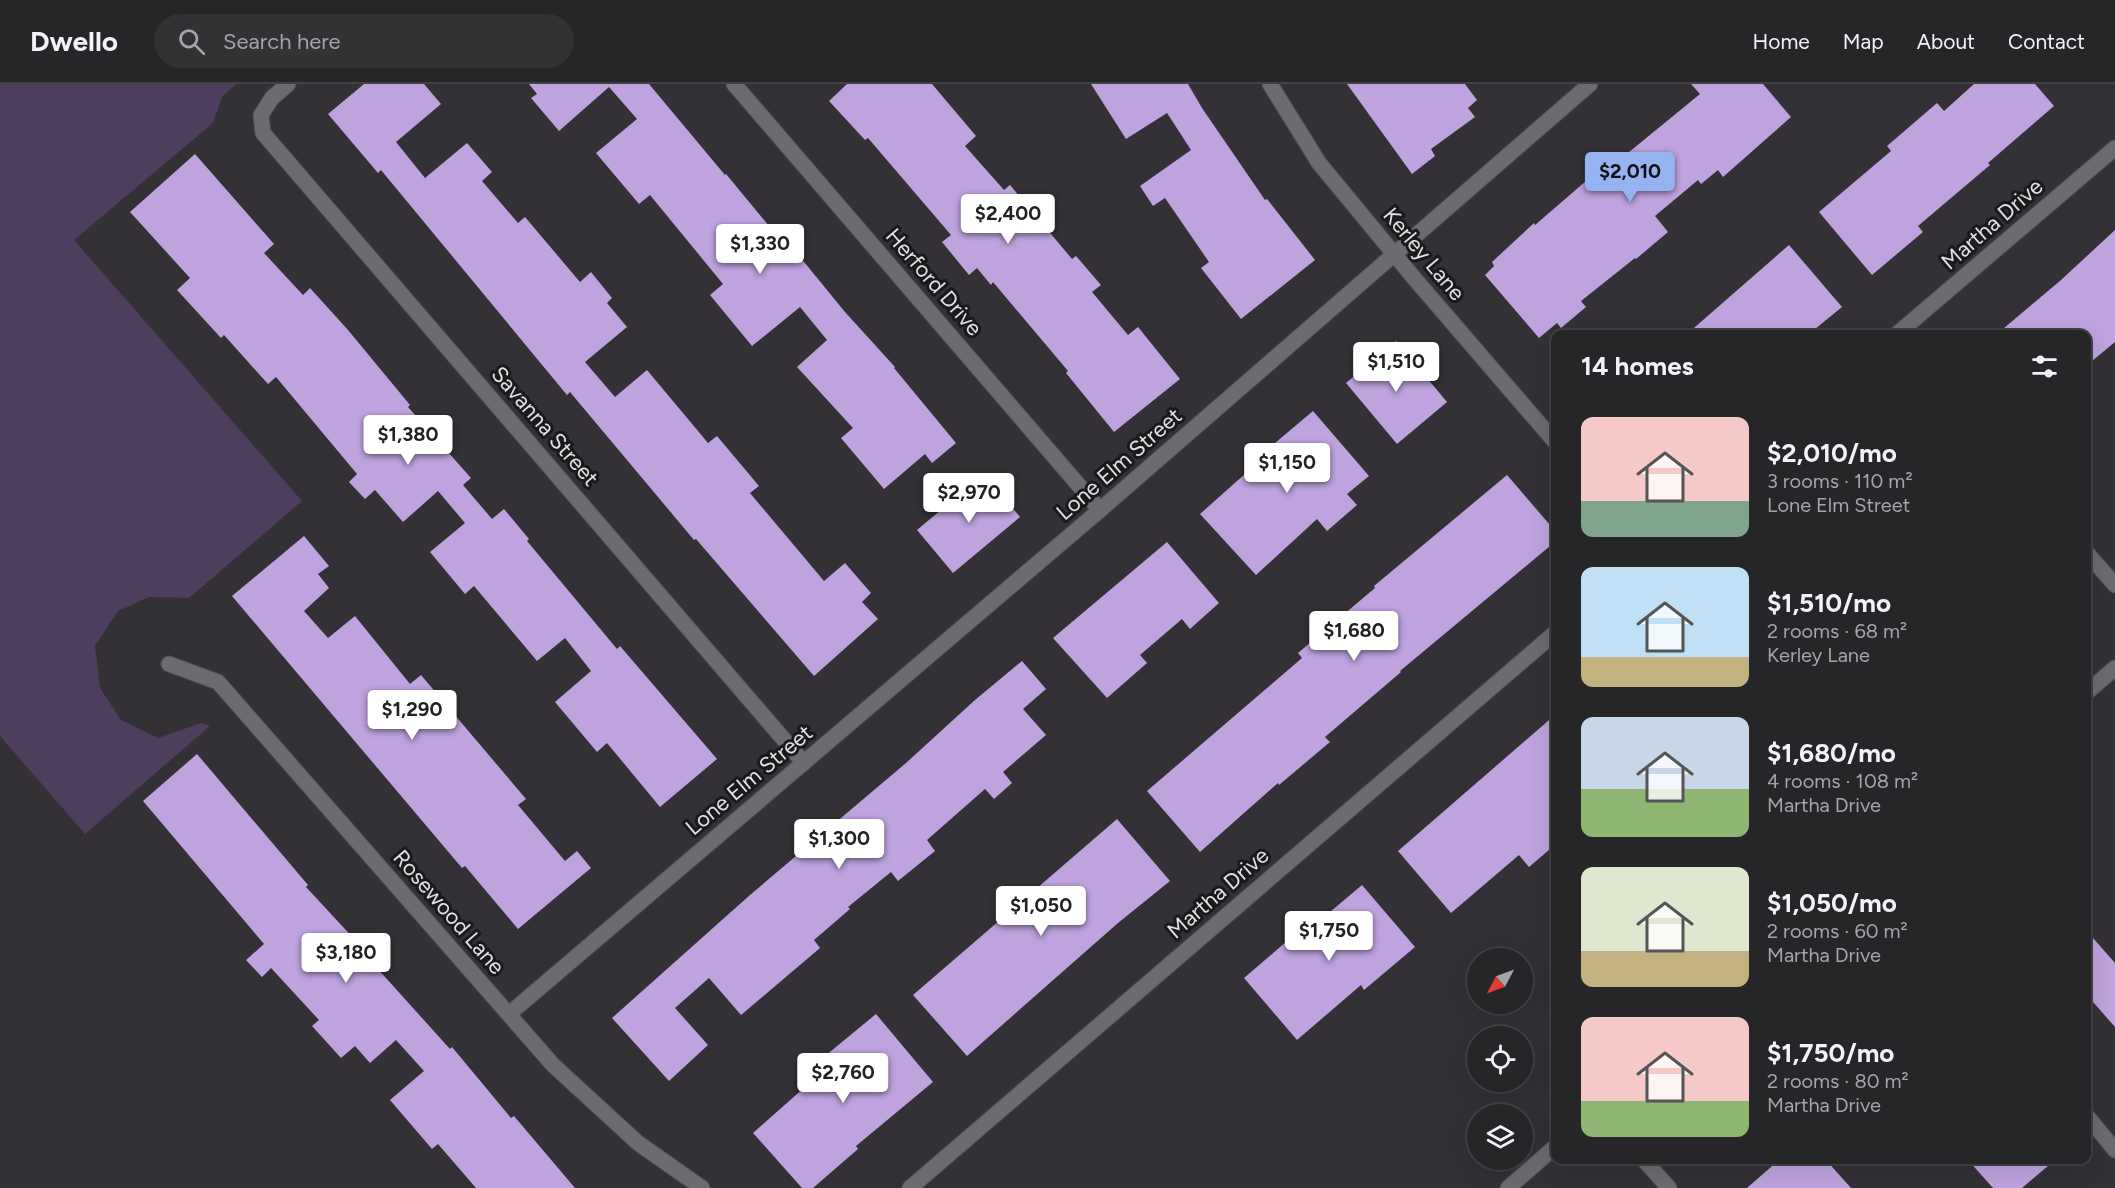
<!DOCTYPE html>
<html lang="en">
<head>
<meta charset="utf-8">
<style>
  body { margin:0; font-family:Figtree,sans-serif; background:#323134; color:#f1f3f6; height:100vh; display:flex; flex-direction:column; font-size:22px; white-space:nowrap }
  * { box-sizing:border-box; margin:0 }
  p { font-size:20px; color:#a4a5a8 }
  .icon { flex:none; width:33px; height:33px; fill:none; stroke:currentColor; stroke-width:2; stroke-linecap:round; stroke-linejoin:round }
  .map { position:relative; flex:1; overflow:hidden }
  .details { position:absolute; left:1551px; top:246px; width:540px; height:834px; display:flex; flex-direction:column; background:#262528; border-radius:12px; box-shadow:0 6px 24px #0002,0 0 0 2px #424245 }
  .details>* { flex:none }
  .needle { width:39px; rotate:229deg }
  .fabs { position:absolute; left:1467px; top:864px; display:grid; gap:12px }
  .fabs a { display:grid; place-items:center; width:66px; height:66px; border-radius:50%; background:#262528; box-shadow:0 6px 24px #0002,0 0 0 2px #424245; font-size:30px }
  .price { position:absolute; translate:-50% -51px; padding:0 14px; border-radius:6px; background:#fff; color:#222; font-size:20px; line-height:39px; filter:drop-shadow(0 2px 3px #0008) }
  .price::after { content:''; position:absolute; left:50%; top:36px; width:18px; height:14px; margin-left:-9px; background:inherit; clip-path:polygon(0 0,100% 0,50% 100%) }
  .price.active { background:#95b2f1; color:#111 }
  ul { padding:0; list-style:none }
  li { display:flex; align-items:center; gap:18px; height:150px; padding:0 30px }
  li span { display:grid; place-items:center; flex:none; width:168px; height:120px; border-radius:12px; color:#555 }
  li>.icon { margin-inline-start:auto }
  span .icon { width:72px; height:72px; fill:#fffc; stroke-width:1 }
  li b { font-size:26px }
  h2 { display:flex; justify-content:space-between; align-items:center; height:72px; padding:0 30px; font-size:26px }
  header { display:flex; align-items:center; gap:36px; box-sizing:border-box; height:84px; padding:0 30px; background:#262528; border-bottom:2px solid #424245 }
  header strong { font-size:28px }
  nav { display:flex; gap:33px; margin-inline-start:auto; font-size:21px }
  .search { width:420px; height:54px; background:#323134; display:flex; align-items:center; gap:15px; box-sizing:border-box; padding:0 21px; border-radius:33px; color:#a4a5a8; font-size:22px }
  .map>svg:first-child { display:block }
  .green { fill:#4c3e5c }
  .building { fill:#bea3de }
  .lines { fill:none; stroke-linecap:round; stroke-linejoin:round }
  .street-casing { stroke:#4e4d4f; stroke-width:17 }
  .street { stroke:#6d6b6f; stroke-width:15 }
  .labels { text-anchor:middle; dominant-baseline:central; stroke-width:6; stroke-linejoin:round; paint-order:stroke }
  .street-label { font-size:22px; fill:#e1e0e2; stroke:#1a191b }
</style>
</head>
<body>
<header>
<strong>Dwello</strong>
<div class="search"><svg class="icon" aria-label="search" viewBox="0 0 24 24"><circle cx="10" cy="10" r="6"/><path d="M15 15l6 6"/></svg>Search here</div>
<nav><a>Home</a><a>Map</a><a>About</a><a>Contact</a></nav>
</header>
<div class="map">
<svg width="2115" height="1104" viewBox="0 0 2115 1104">
  <rect width="100%" height="100%" fill="#333135"/>
  <path class="green" d="M0 0H236L222 13 213 39 74 156 302 417 189 514 149 513 118 527 95 562 100 604 121 636 158 654 201 639 210 642 85 750 0 652Z"/>
  <g class="building">
    <path d="M364 0H424L441 20 396 58 425 94 467 59 492 88 482 97 518 139 525 133 580 198 591 188 612 214 607 219 627 243 585 278 615 313 647 286 708 359 717 352 759 402 750 409 824 497 845 479 871 509 862 518 878 535 814 592 696 455 694 456 570 308 567 311 381 86 378 89 328 30Z"/>
    <path d="M529 0H649L725 91 726 90 779 154 782 151 845 228 895 283 894 284 956 359 932 379 925 370 884 405 841 354 853 344 797 283 827 256 800 223 752 262 710 211 723 200 650 111 639 120 596 69 637 35 609 3 559 47 531 14 537 10Z"/>
    <path d="M847 0H932L976 52 965 62 1004 106 1010 101 1072 175 1076 172 1101 201 1092 208 1128 251 1138 243 1180 295 1114 348 1066 289 1068 287 993 198 991 201 977 184 969 191 942 158 951 151 868 54 865 56 829 17Z"/>
    <path d="M1091 0H1188L1202 24 1265 116 1267 115 1315 176 1241 235 1201 184 1209 178 1165 114 1153 122 1140 102 1191 66 1167 29 1126 55Z"/>
    <path d="M1347 0H1465L1477 16 1468 24 1475 33 1431 65 1435 72 1412 90Z"/>
    <path d="M1691 0H1763L1791 33 1723 93 1718 86 1701 100 1698 96 1655 132 1668 148 1636 175 1635 174 1581 217 1586 223 1561 244 1557 239 1539 254 1485 191 1494 182 1492 178 1534 139 1535 141 1608 78 1612 82 1700 10Z"/>
    <path d="M1974 0H2035L2054 22 1988 79 1990 81 1918 142 1923 148 1872 191 1819 128 1891 67 1887 62 1937 19 1944 27Z"/>
    <path d="M195 70 274 160 264 169 303 211 310 204 348 246 410 321 408 323 471 394 463 401 492 435 504 425 529 455 527 457 617 565 620 562 717 675 660 723 607 659 597 668 555 618 591 587 565 554 537 577 474 502 465 510 430 468 465 439 438 407 403 438 375 406 365 415 349 398 357 390 276 293 268 300 224 251 221 254 177 206 190 194 130 128Z"/>
    <path d="M2115 146V258L2086 282V250H1997L2061 196Z"/>
    <path d="M1789 161 1842 223 1809 250H1687Z"/>
    <path d="M1396 257 1447 318 1397 360 1346 299Z"/>
    <path d="M1313 327 1369 392 1347 410 1357 421 1327 447 1317 435 1256 491 1200 430 1264 373 1262 370Z"/>
    <path d="M984 390 1020 433 953 489 917 446Z"/>
    <path d="M1507 391 1556 448V457L1400 587 1401 588 1325 653 1330 658 1279 701 1278 699 1200 768 1147 707 1302 574 1298 569 1375 504 1374 502Z"/>
    <path d="M304 452 329 482 318 490 329 504 304 527 328 554 355 532 410 600 421 591 526 715 518 721 565 777 577 767 591 784 518 845 465 782 462 784 232 512Z"/>
    <path d="M1167 458 1219 519 1190 545 1182 535 1140 571 1147 579 1107 614 1053 554Z"/>
    <path d="M1022 577 1046 605 1023 625 1046 651 1003 688 1012 699 994 715 985 705 927 756 935 767 898 797 891 788 848 823 850 825 814 856 820 864 741 931 709 894 675 924 708 961 669 997 612 934 750 811 906 679 975 616Z"/>
    <path d="M1556 630V760L1529 783 1519 771 1451 829 1398 767Z"/>
    <path d="M197 670 308 801 306 803 369 871 367 873 450 965 452 963 511 1034 514 1032 575 1104H476L438 1060 432 1065 390 1016 424 987 396 956 370 979 355 962 341 974 312 942 319 936 271 884 262 893 246 876 264 860 143 717Z"/>
    <path d="M1117 735 1170 797 1118 839 967 972 913 911Z"/>
    <path d="M1362 801 1415 863 1364 906 1361 901 1297 956 1244 894 1294 851 1298 855Z"/>
    <path d="M2086 846 2115 879V943L2086 910Z"/>
    <path d="M876 930 933 998 856 1062 858 1065 813 1104H802L753 1049 831 980 825 972Z"/>
    <path d="M1779 1076H1826L1851 1104H1747Z"/>
    <path d="M1968 1076H2055L2022 1104H1993Z"/>
  </g>
  <g class="lines">
    <defs>
      <g id="street">
        <path d="M288 0 272 14 261 31 263 49 804 679"/>
        <path d="M734 0 1100 426"/>
        <path d="M1270 0 1319 79 1414 194 1556 359"/>
        <path d="M1897 250 2115 64"/>
        <path d="M2086 468 2115 501"/>
        <path d="M169 580 218 598 553 981 638 1059 702 1104"/>
        <path d="M2086 609 2115 584"/>
        <path d="M509 930 1100 426 1590 0"/>
        <path d="M2086 1031 2115 1066"/>
        <path d="M1644 1076 1669 1104"/>
        <path d="M910 1104 1556 548"/>
        <path d="M1508 1104 1556 1062"/>
      </g>
    </defs>
    <use href="#street" class="street-casing"/>
    <use href="#street" class="street"/>
  </g>
  <g class="labels">
    <g class="street-label">
      <text transform="translate(1992 140) rotate(-41)">Martha Drive</text>
      <text transform="translate(1424 170) rotate(50)">Kerley Lane</text>
      <text transform="translate(934 198) rotate(49)">Herford Drive</text>
      <text transform="translate(545 342) rotate(49)">Savanna Street</text>
      <text transform="translate(1119 380) rotate(-41)">Lone Elm Street</text>
      <text transform="translate(749 696) rotate(-40)">Lone Elm Street</text>
      <text transform="translate(1218 809) rotate(-41)">Martha Drive</text>
      <text transform="translate(449 828) rotate(49)">Rosewood Lane</text>
    </g>
  </g>
</svg>
<div class="fabs">
<a><svg class="needle" viewBox="-14 -14 28 28"><path d="M0-13l5 13h-10z" fill="#e53935"/><path d="M0 13l5-13h-10z" fill="#a4a5a8"/></svg></a>
<a><svg class="icon" aria-label="locate" viewBox="0 0 24 24"><circle cx="12" cy="12" r="6"/><path d="M12 2v4M12 18v4M2 12h4M18 12h4"/></svg></a>
<a><svg class="icon" aria-label="layers" viewBox="0 0 24 24"><path d="M12 4l9 5-9 5-9-5zM3 14l9 5 9-5"/></svg></a>
</div>
<b class="price active" style="left:1630px;top:119px">$2,010</b>
<b class="price" style="left:1008px;top:161px">$2,400</b>
<b class="price" style="left:760px;top:191px">$1,330</b>
<b class="price" style="left:1396px;top:309px">$1,510</b>
<b class="price" style="left:408px;top:382px">$1,380</b>
<b class="price" style="left:1287px;top:410px">$1,150</b>
<b class="price" style="left:969px;top:440px">$2,970</b>
<b class="price" style="left:1354px;top:578px">$1,680</b>
<b class="price" style="left:412px;top:657px">$1,290</b>
<b class="price" style="left:839px;top:786px">$1,300</b>
<b class="price" style="left:1041px;top:853px">$1,050</b>
<b class="price" style="left:1329px;top:878px">$1,750</b>
<b class="price" style="left:346px;top:900px">$3,180</b>
<b class="price" style="left:843px;top:1020px">$2,760</b>
<section class="details">
<h2>14 homes<svg class="icon" aria-label="filters" viewBox="0 0 24 24"><path d="M4 7h16M4 17h16"/><circle cx="9" cy="7" r="2"/><circle cx="15" cy="17" r="2"/></svg></h2>
<ul>
<li><span style="background:linear-gradient(#f6c9c9 70%,#7fa58c 0)"><svg class="icon" aria-label="home" viewBox="0 0 24 24"><path d="M3 11l9-7 9 7M6 9v11h12V9"/></svg></span><div><b>$2,010/mo</b><p>3 rooms · 110 m²</p><p>Lone Elm Street</p></div></li>
<li><span style="background:linear-gradient(#bfe0f5 75%,#c2b280 0)"><svg class="icon" aria-label="home" viewBox="0 0 24 24"><path d="M3 11l9-7 9 7M6 9v11h12V9"/></svg></span><div><b>$1,510/mo</b><p>2 rooms · 68 m²</p><p>Kerley Lane</p></div></li>
<li><span style="background:linear-gradient(#c9d6e8 60%,#8fb573 0)"><svg class="icon" aria-label="home" viewBox="0 0 24 24"><path d="M3 11l9-7 9 7M6 9v11h12V9"/></svg></span><div><b>$1,680/mo</b><p>4 rooms · 108 m²</p><p>Martha Drive</p></div></li>
<li><span style="background:linear-gradient(#dfe7d0 70%,#c2b280 0)"><svg class="icon" aria-label="home" viewBox="0 0 24 24"><path d="M3 11l9-7 9 7M6 9v11h12V9"/></svg></span><div><b>$1,050/mo</b><p>2 rooms · 60 m²</p><p>Martha Drive</p></div></li>
<li><span style="background:linear-gradient(#f6c9c9 70%,#8fb573 0)"><svg class="icon" aria-label="home" viewBox="0 0 24 24"><path d="M3 11l9-7 9 7M6 9v11h12V9"/></svg></span><div><b>$1,750/mo</b><p>2 rooms · 80 m²</p><p>Martha Drive</p></div></li>
</ul>
</section>
</div>
</body>
</html>
